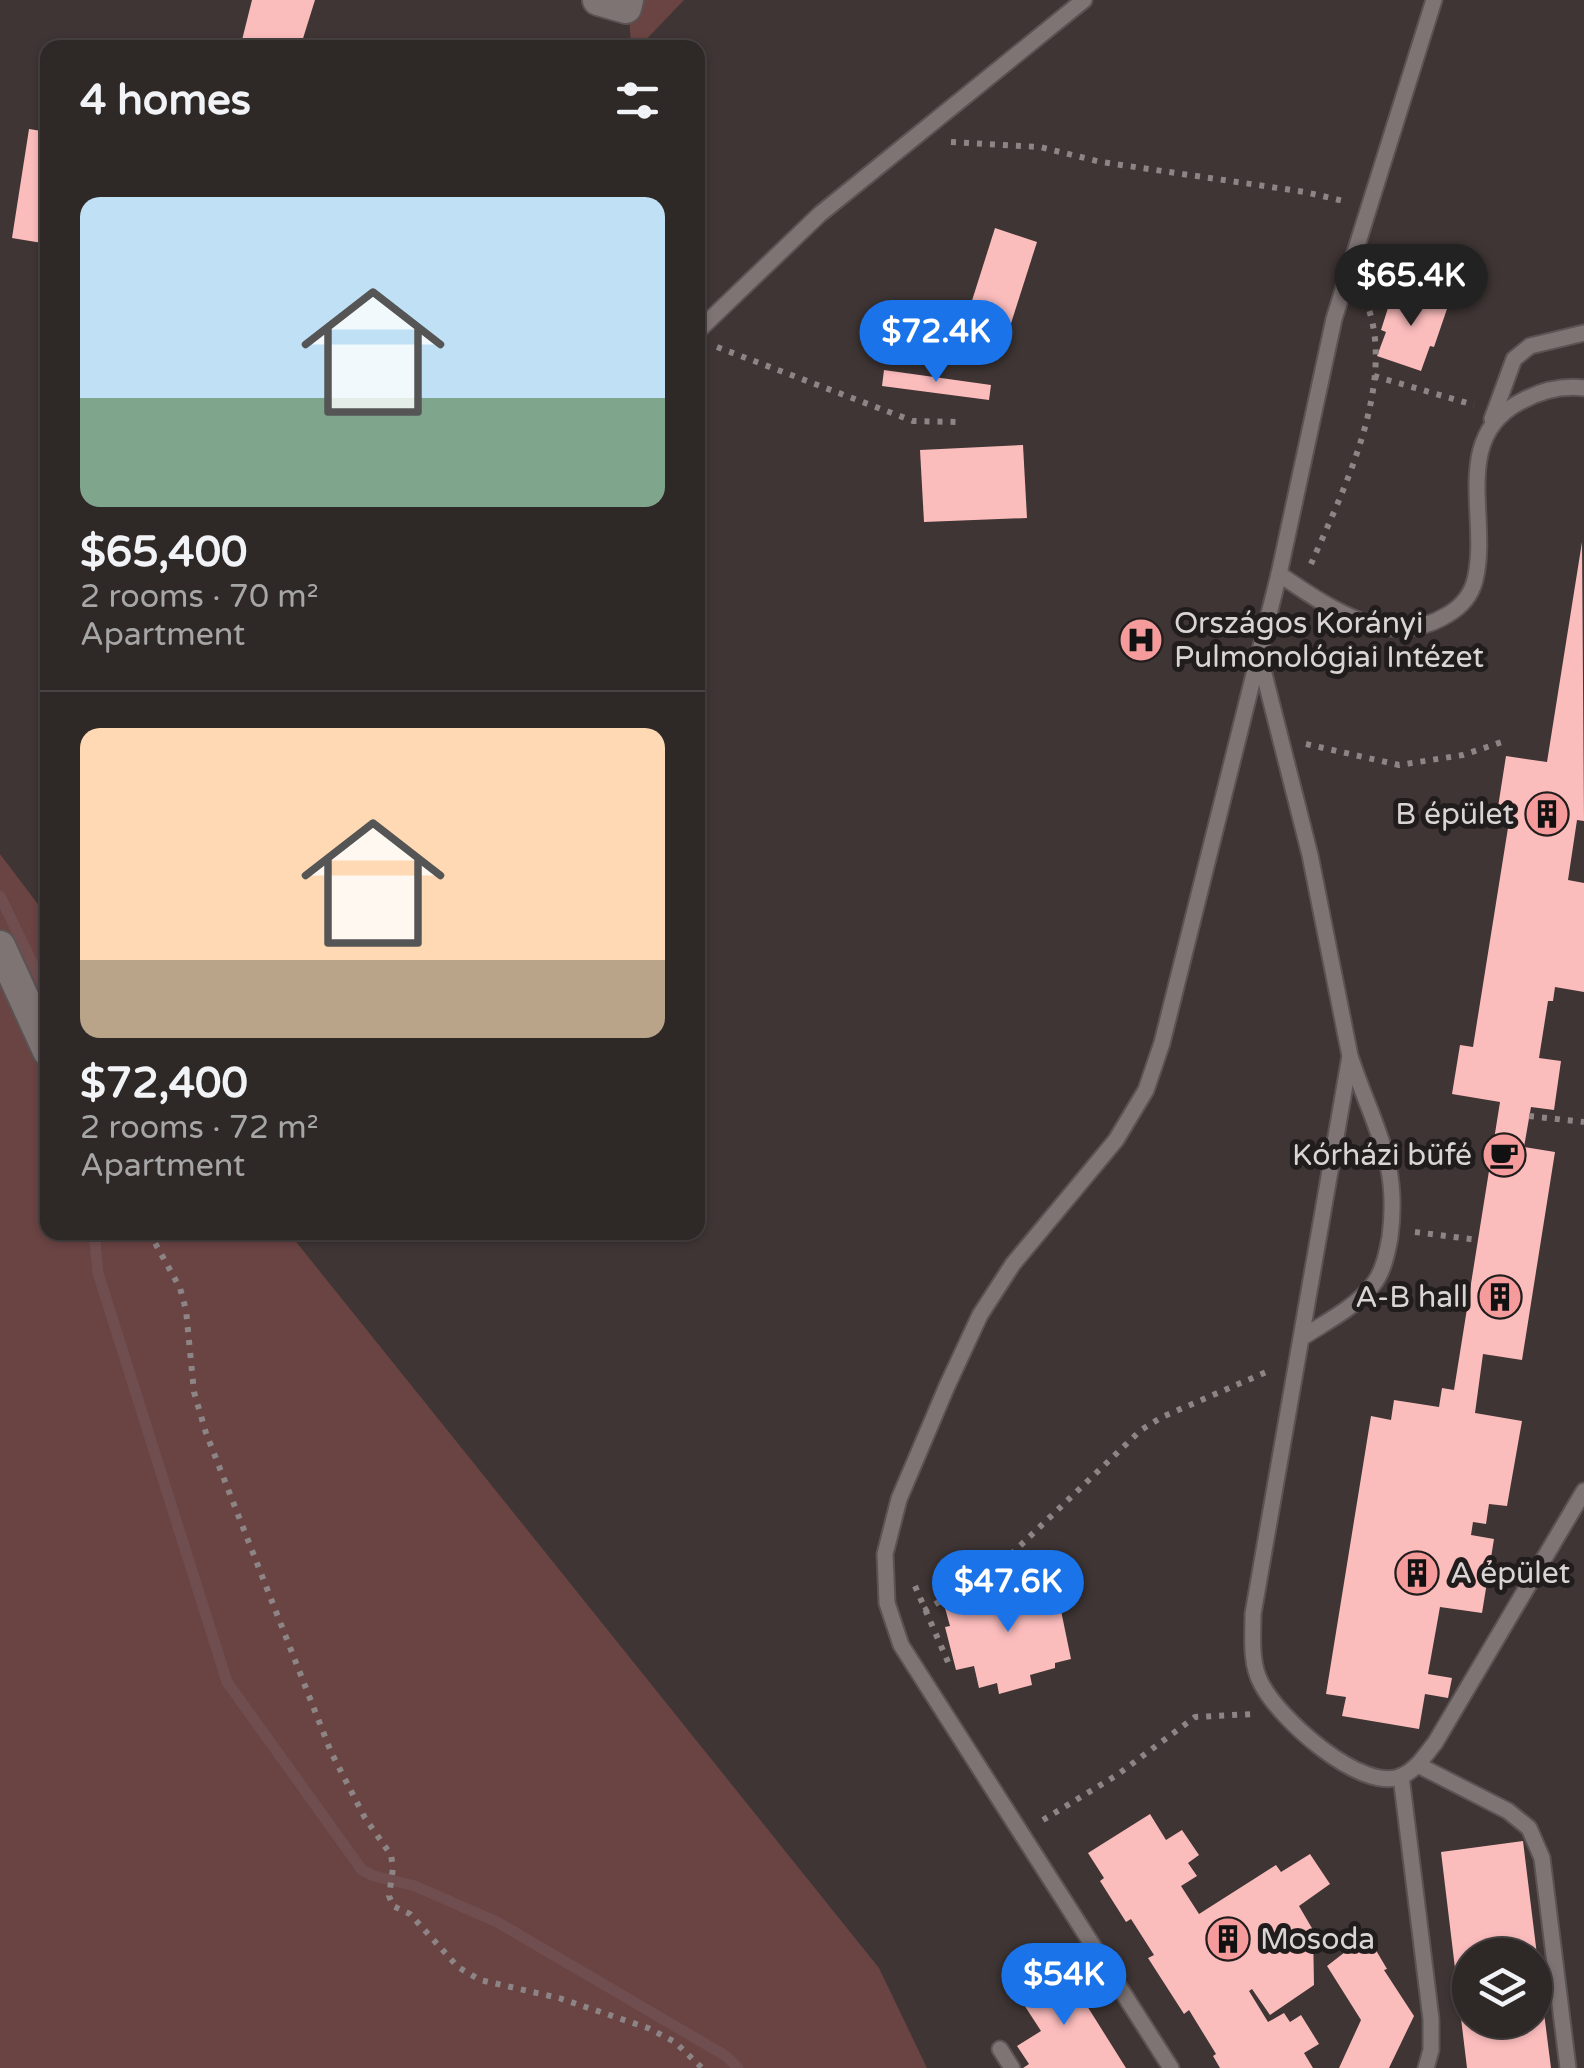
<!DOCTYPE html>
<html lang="en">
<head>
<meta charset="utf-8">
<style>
  body { margin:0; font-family:"Varela Round",sans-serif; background:#3a3433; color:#f1f3f6; height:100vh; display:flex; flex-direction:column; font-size:38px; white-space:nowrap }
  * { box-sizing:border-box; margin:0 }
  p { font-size:32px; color:#a7a6a7 }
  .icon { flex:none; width:55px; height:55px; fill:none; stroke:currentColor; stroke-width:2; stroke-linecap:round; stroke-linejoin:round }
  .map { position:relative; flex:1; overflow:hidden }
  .panel { position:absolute; left:40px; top:40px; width:665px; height:1200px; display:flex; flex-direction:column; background:#2e2827; border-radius:20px; box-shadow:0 2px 8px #0004,0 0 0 2px #494444 }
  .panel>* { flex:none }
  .buttons { position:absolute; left:1452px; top:1938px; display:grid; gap:20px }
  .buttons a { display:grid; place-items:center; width:100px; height:100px; border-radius:50%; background:#2e2827; box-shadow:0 2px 8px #0004,0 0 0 2px #494444; font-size:50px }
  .price { position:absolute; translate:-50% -85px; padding:0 22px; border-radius:35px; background:#1a73e8; color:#fff; font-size:32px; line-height:65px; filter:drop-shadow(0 2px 5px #0008) }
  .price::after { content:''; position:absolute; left:50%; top:60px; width:30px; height:22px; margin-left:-15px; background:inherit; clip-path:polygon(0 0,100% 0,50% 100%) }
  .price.active { background:#222; color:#fff }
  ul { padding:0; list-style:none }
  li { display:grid; align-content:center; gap:20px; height:530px; padding:0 40px }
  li+li { border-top:2px solid #494444 }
  li span { display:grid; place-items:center; height:310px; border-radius:20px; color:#555 }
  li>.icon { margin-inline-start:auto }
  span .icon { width:180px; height:180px; fill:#fffc; stroke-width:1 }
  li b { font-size:42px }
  h2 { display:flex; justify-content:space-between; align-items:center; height:120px; padding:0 40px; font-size:42px }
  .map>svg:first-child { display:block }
  .green { fill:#6a4343 }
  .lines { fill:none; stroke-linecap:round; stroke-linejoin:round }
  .stream { stroke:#704e50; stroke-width:11 }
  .building { fill:#fbbcbc }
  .service-casing { stroke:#5b5353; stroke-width:19 }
  .minor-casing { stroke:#5b5353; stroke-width:34 }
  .path { stroke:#8d8585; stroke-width:6; stroke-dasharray:5 8; stroke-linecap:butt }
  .service { stroke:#7f7474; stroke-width:15 }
  .minor { stroke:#7f7474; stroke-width:30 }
  .labels { text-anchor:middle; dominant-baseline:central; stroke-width:10; stroke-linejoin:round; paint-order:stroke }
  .poi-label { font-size:30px; fill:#dad4d4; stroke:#221d1d; text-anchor:start }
</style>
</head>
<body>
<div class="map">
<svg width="1584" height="2068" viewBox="0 0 1584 2068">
  <rect width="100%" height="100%" fill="#3e3534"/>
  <g class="green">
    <path d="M628 0H684L639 47H631Z"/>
    <path d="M0 854 47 916 48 1232 289 1233 879 1968 927 2068H0Z"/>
  </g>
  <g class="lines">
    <g class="stream">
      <path d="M0 896 48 996"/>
      <path d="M94 1232 98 1273 227 1682 362 1870 374 1876 415 1886 497 1922 726 2056 738 2068"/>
    </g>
  </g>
  <g class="building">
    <path d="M252 0H315L300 48H240Z"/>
    <path d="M29 129 48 132V244L12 238Z"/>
    <path d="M995 228 1037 242 1005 342 963 329Z"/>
    <path d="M1394 289 1448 306 1434 347 1430 346 1421 371 1377 356 1386 332 1381 330Z"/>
    <path d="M916 336 950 345 945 364 911 355Z"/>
    <path d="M884 370 991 385 989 400 882 386Z"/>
    <path d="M1023 445 1027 518 924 522 920 450Z"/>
    <path d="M1582 542 1584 821 1577 820 1568 880 1584 883V992L1555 987 1553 1001H1548L1539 1058 1561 1061 1554 1110 1531 1107 1524 1147 1555 1152 1522 1360 1483 1354 1475 1413 1522 1421 1507 1506 1489 1504 1486 1524 1473 1522 1471 1535 1494 1539 1482 1613 1440 1607 1428 1674 1452 1678 1448 1698 1425 1694 1419 1729 1342 1716 1346 1697 1326 1694 1371 1416 1391 1420 1394 1400 1439 1407 1442 1388 1454 1390 1500 1102 1452 1094 1460 1045 1473 1047 1511 809 1498 807 1506 756 1547 762Z"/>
    <path d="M1047 1582 1051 1598 1058 1596 1071 1659 1055 1663V1668L1030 1675 1032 1685 999 1694 997 1683 979 1688 974 1666 956 1670 945 1627 950 1626 945 1608 975 1600 974 1594 1016 1583 1018 1589Z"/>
    <path d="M1150 1814 1166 1840 1182 1830 1199 1855 1188 1863 1197 1876 1181 1886 1199 1914 1276 1865 1281 1872 1310 1854 1330 1884 1299 1906 1313 1930 1314 1985 1270 2015 1252 1989 1249 1991 1268 2022 1284 2013 1290 2022 1301 2015 1319 2044 1304 2053 1313 2068H1220L1213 2056 1216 2054 1189 2010 1184 2014 1148 1958 1154 1955 1131 1919 1126 1922 1100 1881 1104 1878 1088 1853Z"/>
    <path d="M1523 1841 1537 1955H1470V2020H1535L1537 1958 1551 2068H1467L1441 1852Z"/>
    <path d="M1367 1935 1387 1969 1384 1970 1414 2016 1389 2068H1339L1361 2020 1327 1966Z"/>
    <path d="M1062 1966 1126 2068H1023L1029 2064 1017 2046 1041 2031 1017 1994Z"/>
  </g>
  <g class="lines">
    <defs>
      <g id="service">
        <path d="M698 331 820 214 1084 0"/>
        <path d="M1492 419 1514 359 1530 346 1584 333"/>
        <path d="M1279 574C1328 607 1388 651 1447 615 1461 607 1471 596 1475 580 1490 520 1451 440 1518 403 1539 391 1560 385 1584 388"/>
        <path d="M1260 658 1310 855 1350 1056 1253 1614C1253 1636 1250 1663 1261 1683 1278 1718 1362 1794 1402 1776 1417 1769 1425 1755 1435 1743L1584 1491"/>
        <path d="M1303 1337C1326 1322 1354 1308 1372 1286 1383 1273 1387 1254 1390 1237 1400 1161 1374 1128 1351 1059"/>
        <path d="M1418 1765 1508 1811 1529 1828 1542 1858 1568 2068"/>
        <path d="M1401 1776 1431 2019V2050L1426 2068"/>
        <path d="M1000 2049 1012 2068"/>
        <path d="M1171 2068 901 1645 887 1603 885 1554 899 1499 947 1386 980 1315 1013 1264 1116 1140 1146 1090 1162 1043 1279 574 1334 319 1434 0"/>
      </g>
      <g id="minor">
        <path d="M598 0 626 8 628 0"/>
        <path d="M0 946 48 1051"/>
      </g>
    </defs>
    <use href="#service" class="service-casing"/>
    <use href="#minor" class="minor-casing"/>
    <g class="path">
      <path d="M951 142 1040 147 1101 162 1305 192 1348 202"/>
      <path d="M1373 281 1397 286"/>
      <path d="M717 347 913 421 956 422"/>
      <path d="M1374 376 1474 405"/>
      <path d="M1311 564C1343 491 1397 384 1367 304"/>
      <path d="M1306 744 1399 765 1463 755 1502 742"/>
      <path d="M1529 1116 1584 1122"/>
      <path d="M149 1232 180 1288 186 1310 194 1392 206 1433 331 1752 365 1818 391 1855 393 1868 389 1896 393 1906 410 1914 458 1967 480 1980 559 1998 648 2028 675 2042 702 2068"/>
      <path d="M1415 1232 1478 1240"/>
      <path d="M915 1586 951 1669"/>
      <path d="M924 1611 1001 1564 1141 1430 1162 1417 1271 1370"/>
      <path d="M1043 1820 1117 1775 1195 1717 1254 1714"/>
    </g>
    <use href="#service" class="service"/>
    <use href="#minor" class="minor"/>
  </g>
  <defs>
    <symbol id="hospital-disc" viewBox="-11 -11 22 22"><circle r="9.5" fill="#f59b9c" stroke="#221d1d"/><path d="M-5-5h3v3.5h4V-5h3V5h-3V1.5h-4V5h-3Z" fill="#111"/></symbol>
    <symbol id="building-disc" viewBox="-11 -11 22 22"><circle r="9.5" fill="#f59b9c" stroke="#221d1d"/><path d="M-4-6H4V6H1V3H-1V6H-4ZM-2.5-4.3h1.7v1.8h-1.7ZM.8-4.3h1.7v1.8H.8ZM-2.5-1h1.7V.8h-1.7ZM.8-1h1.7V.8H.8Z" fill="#111"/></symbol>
    <symbol id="cafe-disc" viewBox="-11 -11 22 22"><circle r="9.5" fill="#f59b9c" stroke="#221d1d"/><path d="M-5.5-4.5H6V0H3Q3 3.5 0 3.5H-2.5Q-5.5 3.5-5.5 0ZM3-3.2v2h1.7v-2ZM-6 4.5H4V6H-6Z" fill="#111"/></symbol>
  </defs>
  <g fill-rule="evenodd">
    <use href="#hospital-disc" x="1116" y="615" width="50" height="50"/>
    <use href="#building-disc" x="1522" y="789" width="50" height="50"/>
    <use href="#cafe-disc" x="1479" y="1130" width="50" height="50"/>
    <use href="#building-disc" x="1475" y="1272" width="50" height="50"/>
    <use href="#building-disc" x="1392" y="1548" width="50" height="50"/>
    <use href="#building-disc" x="1203" y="1914" width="50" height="50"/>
  </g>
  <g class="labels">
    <g class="poi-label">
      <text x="1174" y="623">Országos Korányi<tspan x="1174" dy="34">Pulmonológiai Intézet</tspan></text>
      <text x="1514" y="814" text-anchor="end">B épület</text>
      <text x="1472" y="1155" text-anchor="end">Kórházi büfé</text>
      <text x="1468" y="1297" text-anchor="end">A-B hall</text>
      <text x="1450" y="1573">A épület</text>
      <text x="1260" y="1939">Mosoda</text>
    </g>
  </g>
</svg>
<div class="buttons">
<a><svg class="icon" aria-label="layers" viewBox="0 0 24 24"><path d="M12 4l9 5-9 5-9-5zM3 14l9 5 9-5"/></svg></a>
</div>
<b class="price active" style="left:1411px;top:329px">$65.4K</b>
<b class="price" style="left:936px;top:385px">$72.4K</b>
<b class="price" style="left:1008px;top:1635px">$47.6K</b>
<b class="price" style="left:1064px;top:2028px">$54K</b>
<section class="panel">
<h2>4 homes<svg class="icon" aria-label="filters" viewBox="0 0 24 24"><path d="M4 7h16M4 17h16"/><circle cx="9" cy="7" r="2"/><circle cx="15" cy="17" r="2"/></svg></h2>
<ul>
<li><span style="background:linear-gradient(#bfe0f5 65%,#7fa58c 0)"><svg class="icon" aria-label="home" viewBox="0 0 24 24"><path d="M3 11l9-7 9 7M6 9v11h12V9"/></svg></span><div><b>$65,400</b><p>2 rooms · 70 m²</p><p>Apartment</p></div></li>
<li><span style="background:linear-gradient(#ffd9b3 75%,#b9a48a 0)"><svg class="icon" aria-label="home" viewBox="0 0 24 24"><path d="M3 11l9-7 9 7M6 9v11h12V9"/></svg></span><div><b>$72,400</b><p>2 rooms · 72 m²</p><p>Apartment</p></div></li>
</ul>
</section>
</div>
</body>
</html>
